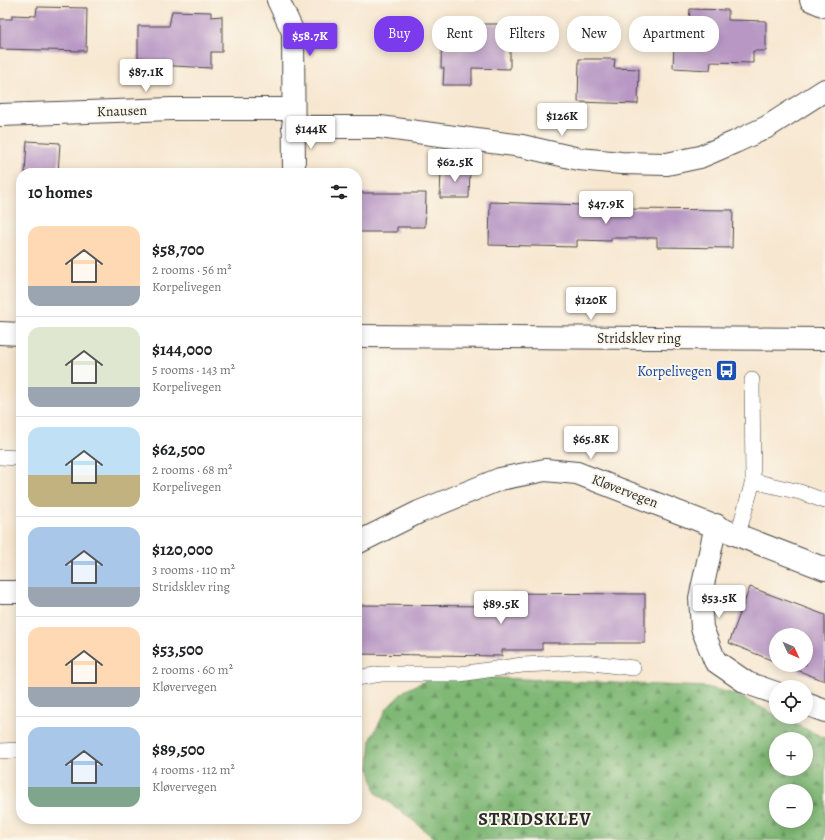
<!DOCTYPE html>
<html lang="en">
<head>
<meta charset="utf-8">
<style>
  body { margin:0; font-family:Alegreya,serif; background:#f6f6f6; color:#202124; height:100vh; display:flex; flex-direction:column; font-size:15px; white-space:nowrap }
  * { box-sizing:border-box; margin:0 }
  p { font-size:13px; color:#757577 }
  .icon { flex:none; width:22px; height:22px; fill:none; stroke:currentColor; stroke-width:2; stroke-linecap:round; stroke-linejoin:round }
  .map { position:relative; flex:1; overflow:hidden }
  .panel { position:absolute; left:16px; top:168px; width:346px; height:656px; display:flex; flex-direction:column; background:#fff; border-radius:16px; box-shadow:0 2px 10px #0003 }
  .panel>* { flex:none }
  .hud { position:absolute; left:374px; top:16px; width:380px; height:36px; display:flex; gap:8px }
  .needle { width:26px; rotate:134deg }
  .controls { position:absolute; left:769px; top:628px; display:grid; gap:8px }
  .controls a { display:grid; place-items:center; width:44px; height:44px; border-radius:50%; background:#fff; box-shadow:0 2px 10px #0003; font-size:20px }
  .price { position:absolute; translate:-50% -34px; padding:0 9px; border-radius:4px; background:#fff; color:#222; font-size:13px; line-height:26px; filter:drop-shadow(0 1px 2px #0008) }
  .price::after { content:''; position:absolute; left:50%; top:24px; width:12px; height:9px; margin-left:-6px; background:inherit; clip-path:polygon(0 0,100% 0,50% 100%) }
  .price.on { background:#7c3aed; color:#fff }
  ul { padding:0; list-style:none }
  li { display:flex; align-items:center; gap:12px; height:100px; padding:0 12px }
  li+li { border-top:1px solid #e0e0e0 }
  li span { display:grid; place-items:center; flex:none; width:112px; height:80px; border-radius:12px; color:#555 }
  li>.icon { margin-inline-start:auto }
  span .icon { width:48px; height:48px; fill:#fffc; stroke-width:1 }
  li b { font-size:17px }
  h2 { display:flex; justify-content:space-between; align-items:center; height:48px; padding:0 12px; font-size:17px }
  .chip { padding:0 14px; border-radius:16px; background:#fff; box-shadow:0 2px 10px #0003; font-size:14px; line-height:36px }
  .chip.on { background:#7c3aed; color:#fff }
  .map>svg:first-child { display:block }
  .forest { fill:url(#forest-firs); stroke:#567250; fill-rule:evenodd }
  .building { fill:#b897c4 }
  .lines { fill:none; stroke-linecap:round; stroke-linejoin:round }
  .lane-casing { stroke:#4a4744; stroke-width:16 }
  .street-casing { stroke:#4a4744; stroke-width:24 }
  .secondary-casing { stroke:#4a4744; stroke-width:24 }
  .lane { stroke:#fff; stroke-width:15 }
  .street { stroke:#fff; stroke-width:22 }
  .secondary { stroke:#fff; stroke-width:22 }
  .labels { text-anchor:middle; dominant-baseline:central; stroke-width:4; stroke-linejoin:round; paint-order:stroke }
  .street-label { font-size:14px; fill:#2b2b2b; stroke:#fbf7ec }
  .transit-label { font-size:14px; fill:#164399; stroke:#fbf7ec; text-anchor:end }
  .district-label { font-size:18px; font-weight:bold; letter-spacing:1px; fill:#2b2b2b; stroke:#fbf7ec }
</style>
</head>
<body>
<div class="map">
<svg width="825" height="840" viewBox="0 0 825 840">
  <defs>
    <pattern id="forest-firs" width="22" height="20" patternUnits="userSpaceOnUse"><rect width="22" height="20" fill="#80b876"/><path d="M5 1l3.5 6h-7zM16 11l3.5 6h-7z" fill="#699661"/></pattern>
  </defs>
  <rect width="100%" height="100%" fill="#fbf7ec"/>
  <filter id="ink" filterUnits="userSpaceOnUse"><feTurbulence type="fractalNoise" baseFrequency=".025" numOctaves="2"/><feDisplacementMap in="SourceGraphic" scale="8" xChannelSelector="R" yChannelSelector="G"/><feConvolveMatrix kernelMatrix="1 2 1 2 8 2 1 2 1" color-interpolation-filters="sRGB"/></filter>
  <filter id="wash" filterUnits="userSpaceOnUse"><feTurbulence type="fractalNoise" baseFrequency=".012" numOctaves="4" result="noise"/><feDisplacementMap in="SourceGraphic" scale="16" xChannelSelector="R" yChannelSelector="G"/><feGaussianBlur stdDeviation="0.9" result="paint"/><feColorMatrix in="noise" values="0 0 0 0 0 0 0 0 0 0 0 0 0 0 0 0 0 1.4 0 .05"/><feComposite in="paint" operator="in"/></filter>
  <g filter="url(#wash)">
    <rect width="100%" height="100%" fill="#f7e7d0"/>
    <path class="forest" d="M453 676 707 687 734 694 776 715V717H780L825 738V840H436L409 817 376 793 369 766 371 739 387 708 404 691 429 679ZM776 739H806V769H776ZM776 791H806V821H776Z"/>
    <g id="blocks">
      <g class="building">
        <path d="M37 7 87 8 86 51 0 49V19H12V15L36 16Z"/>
        <path d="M690 9 728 10V20L766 21V51H753V63L711 62 710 70 673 68 675 21H689Z"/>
        <path d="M172 11 211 12V17L222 16V52H211V68L138 64V26H169Z"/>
        <path d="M442 20H478V24H515V47H510V69L472 68V85H443L444 68H441Z"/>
        <path d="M579 59H615L614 68 639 69 638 104 578 102Z"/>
        <path d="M27 141 60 143 58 173H25Z"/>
        <path d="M441 168H470L469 198H440Z"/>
        <path d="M357 193H426L425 227H397V232H357Z"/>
        <path d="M490 202 584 205V202H611V206L627 207V209L733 210 732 248 657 247V238H611V241L577 240V247L489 245Z"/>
        <path d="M750 587 825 615V681L784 665H806V635H776V662L729 643Z"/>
        <path d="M496 593 645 594V643H542V650H502V656L357 654V605L496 606Z"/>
      </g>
    </g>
  </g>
  <g filter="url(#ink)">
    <use href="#blocks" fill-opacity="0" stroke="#4a4744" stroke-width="1"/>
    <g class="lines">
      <defs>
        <g id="lane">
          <path d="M0 457 21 458"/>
          <path d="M753 481 800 492 825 501"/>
          <path d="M738 534 753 481 752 380"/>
          <path d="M357 678 381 674H460L522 665 585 662 633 668"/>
          <path d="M0 751 21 750"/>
        </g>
        <g id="street">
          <path d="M278 0 293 32 294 173"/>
          <path d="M811 0 825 6"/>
          <path d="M0 115 172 109H293"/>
          <path d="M293 127H380L522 146 579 159 621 163 667 164 700 157 735 142 767 127 825 90"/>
          <path d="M716 525 700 598 702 628 715 661 747 683 776 693"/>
          <path d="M357 543 419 512 500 479 545 470 577 473 825 569"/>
          <path d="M0 592H21"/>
          <path d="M806 704 825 711"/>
        </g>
        <g id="secondary">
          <path d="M0 333 21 334"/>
          <path d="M357 336 825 339"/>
        </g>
      </defs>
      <use href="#lane" class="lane-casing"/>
      <use href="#street" class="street-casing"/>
      <use href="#secondary" class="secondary-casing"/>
      <use href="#lane" class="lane"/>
      <use href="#street" class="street"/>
      <use href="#secondary" class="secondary"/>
    </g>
  </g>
  <defs>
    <symbol id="bus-square" viewBox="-11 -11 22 22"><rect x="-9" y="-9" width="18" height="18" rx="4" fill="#1a4fb4" stroke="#fbf7ec"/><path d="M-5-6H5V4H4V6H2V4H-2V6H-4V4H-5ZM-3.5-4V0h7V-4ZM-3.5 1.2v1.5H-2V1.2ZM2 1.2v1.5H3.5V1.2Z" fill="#fff"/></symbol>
  </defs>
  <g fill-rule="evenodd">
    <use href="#bus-square" x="714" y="358" width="25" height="25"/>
  </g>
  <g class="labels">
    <g class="street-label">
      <text transform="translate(122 111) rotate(-2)">Knausen</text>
      <text x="639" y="338">Stridsklev ring</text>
      <text transform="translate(625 491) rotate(21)">Kløvervegen</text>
    </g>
    <g class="transit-label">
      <text x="712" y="371">Korpelivegen</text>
    </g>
    <g class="district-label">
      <text x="535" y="819">STRIDSKLEV</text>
    </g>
  </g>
</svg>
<div class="controls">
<a><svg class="needle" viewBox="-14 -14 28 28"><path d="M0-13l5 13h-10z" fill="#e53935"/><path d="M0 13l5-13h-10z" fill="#757577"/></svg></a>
<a><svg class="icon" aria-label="locate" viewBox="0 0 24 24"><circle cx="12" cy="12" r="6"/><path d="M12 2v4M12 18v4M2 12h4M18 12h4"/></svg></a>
<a>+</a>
<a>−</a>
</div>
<b class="price on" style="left:310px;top:57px">$58.7K</b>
<b class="price" style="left:146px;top:93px">$87.1K</b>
<b class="price" style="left:562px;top:137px">$126K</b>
<b class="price" style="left:311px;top:150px">$144K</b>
<b class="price" style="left:455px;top:183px">$62.5K</b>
<b class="price" style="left:606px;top:225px">$47.9K</b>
<b class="price" style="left:591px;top:321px">$120K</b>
<b class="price" style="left:591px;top:460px">$65.8K</b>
<b class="price" style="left:719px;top:619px">$53.5K</b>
<b class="price" style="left:501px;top:625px">$89.5K</b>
<div class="hud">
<a class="chip on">Buy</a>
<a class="chip">Rent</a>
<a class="chip">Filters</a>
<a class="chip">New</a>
<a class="chip">Apartment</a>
</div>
<section class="panel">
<h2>10 homes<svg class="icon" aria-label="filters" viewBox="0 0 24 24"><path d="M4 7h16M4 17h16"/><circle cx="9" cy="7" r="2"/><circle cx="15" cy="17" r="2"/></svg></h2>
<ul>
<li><span style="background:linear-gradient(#ffd9b3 75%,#9aa5b1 0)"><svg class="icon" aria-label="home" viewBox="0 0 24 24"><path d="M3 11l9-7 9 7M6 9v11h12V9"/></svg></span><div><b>$58,700</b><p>2 rooms · 56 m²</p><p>Korpelivegen</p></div></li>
<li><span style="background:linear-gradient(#dfe7d0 75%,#9aa5b1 0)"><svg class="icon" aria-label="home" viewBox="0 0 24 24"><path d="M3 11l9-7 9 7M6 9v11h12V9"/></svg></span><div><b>$144,000</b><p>5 rooms · 143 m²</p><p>Korpelivegen</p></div></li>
<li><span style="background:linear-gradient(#bfe0f5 60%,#c2b280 0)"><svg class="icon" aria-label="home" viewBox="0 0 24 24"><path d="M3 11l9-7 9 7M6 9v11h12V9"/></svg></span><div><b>$62,500</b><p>2 rooms · 68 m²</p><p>Korpelivegen</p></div></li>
<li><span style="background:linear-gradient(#a9c7e8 75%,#9aa5b1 0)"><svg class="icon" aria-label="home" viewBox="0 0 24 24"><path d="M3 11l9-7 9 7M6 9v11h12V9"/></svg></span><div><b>$120,000</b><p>3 rooms · 110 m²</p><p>Stridsklev ring</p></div></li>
<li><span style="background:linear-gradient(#ffd9b3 75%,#9aa5b1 0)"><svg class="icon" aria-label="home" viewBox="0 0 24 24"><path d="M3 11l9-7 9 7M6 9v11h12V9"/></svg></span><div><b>$53,500</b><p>2 rooms · 60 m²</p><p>Kløvervegen</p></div></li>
<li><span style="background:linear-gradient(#a9c7e8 75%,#7fa58c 0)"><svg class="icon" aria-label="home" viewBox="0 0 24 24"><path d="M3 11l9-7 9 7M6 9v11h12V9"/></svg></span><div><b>$89,500</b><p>4 rooms · 112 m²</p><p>Kløvervegen</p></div></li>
</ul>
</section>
</div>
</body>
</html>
